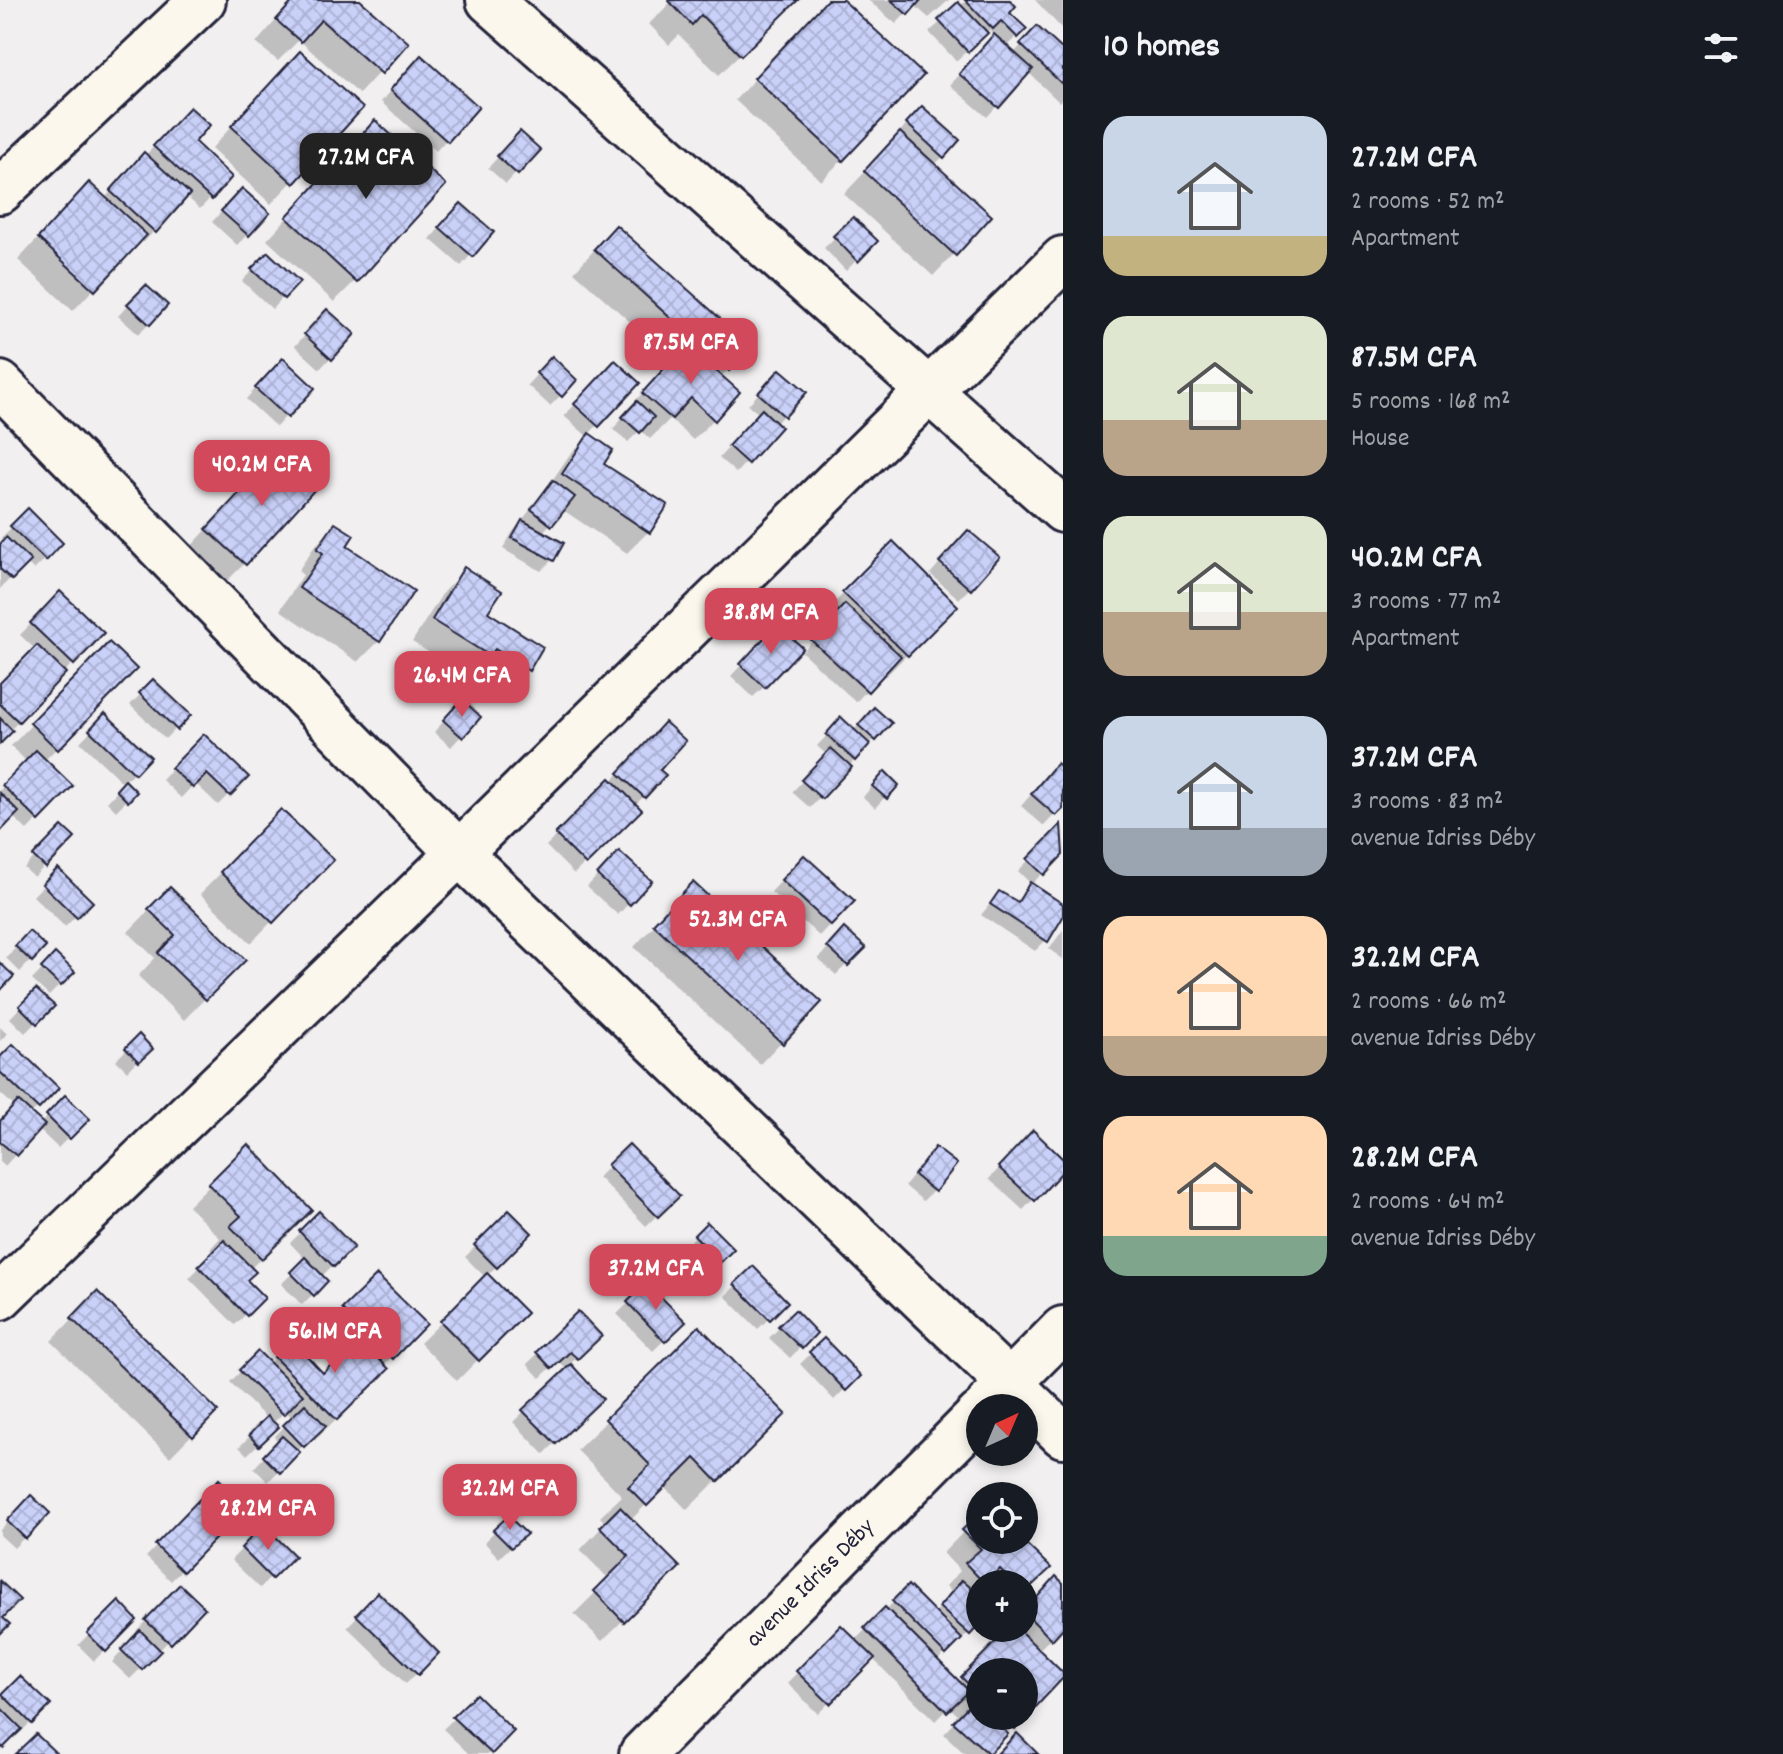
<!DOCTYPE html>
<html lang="en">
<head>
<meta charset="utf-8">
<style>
  body { margin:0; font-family:Dekko,sans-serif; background:#20242c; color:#f1f3f6; height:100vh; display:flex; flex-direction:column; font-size:30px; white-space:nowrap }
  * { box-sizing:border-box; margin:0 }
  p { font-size:26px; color:#9ea1a6 }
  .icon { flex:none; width:44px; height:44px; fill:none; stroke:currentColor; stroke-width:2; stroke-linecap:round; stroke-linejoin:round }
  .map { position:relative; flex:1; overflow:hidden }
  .details { display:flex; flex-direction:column; background:#171b24; width:720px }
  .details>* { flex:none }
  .needle { width:52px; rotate:44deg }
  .fabs { position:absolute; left:966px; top:1394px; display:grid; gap:16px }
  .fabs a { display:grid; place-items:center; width:72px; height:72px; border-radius:50%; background:#171b24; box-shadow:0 4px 12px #0003; font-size:40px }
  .price { position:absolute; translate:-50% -68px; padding:0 18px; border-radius:16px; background:#d1495b; color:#fff; font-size:26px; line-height:52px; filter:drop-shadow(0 2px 4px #0008) }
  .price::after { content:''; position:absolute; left:50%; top:48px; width:24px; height:18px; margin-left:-12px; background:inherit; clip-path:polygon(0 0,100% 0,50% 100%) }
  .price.on { background:#222; color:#fff }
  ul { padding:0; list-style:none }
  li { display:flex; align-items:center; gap:24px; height:200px; padding:0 40px }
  li span { display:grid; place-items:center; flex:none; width:224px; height:160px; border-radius:24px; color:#555 }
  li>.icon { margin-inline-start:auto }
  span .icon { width:96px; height:96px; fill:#fffc; stroke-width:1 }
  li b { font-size:34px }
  h2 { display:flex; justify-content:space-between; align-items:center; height:96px; padding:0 40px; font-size:34px }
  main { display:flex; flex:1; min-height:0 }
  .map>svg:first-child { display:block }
  .shadow { fill:#0003 }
  .building { fill:url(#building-cross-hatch); stroke:#22223b; stroke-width:2 }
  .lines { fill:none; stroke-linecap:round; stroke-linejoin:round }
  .minor-casing { stroke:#22223b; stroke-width:50 }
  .minor { stroke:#fbf7ec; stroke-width:44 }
  .labels { text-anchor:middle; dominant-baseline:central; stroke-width:6; stroke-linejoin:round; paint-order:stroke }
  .street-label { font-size:24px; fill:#22223b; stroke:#fbf7ec }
</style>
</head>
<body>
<main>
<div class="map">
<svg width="1063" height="1754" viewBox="0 0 1063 1754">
  <defs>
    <pattern id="building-cross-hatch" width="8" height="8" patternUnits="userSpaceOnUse" patternTransform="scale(2)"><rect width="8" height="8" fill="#cad1f9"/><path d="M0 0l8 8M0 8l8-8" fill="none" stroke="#adb3d6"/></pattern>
  </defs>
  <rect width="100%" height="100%" fill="#f1efef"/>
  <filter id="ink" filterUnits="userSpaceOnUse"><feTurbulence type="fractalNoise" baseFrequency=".0125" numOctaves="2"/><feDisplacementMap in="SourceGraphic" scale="16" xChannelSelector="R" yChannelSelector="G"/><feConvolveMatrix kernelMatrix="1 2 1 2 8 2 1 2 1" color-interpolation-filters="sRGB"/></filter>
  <g filter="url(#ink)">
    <g class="shadow">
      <path d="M294 0H357L406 43 359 94 299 40 278 61 256 43Z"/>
      <path d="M673 0H796L719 75 679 35 669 45 649 24Z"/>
      <path d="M829 0H840L842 160 821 181 735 100Z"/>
      <path d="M868 0H949L929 18 914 5 896 24Z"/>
      <path d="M967 0H1007V13L1024 29 1006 47 1013 54 1037 29 1063 53V98L1059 102 1028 72 987 117 950 85 995 36 989 30 956 61 929 32Z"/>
      <path d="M1035 0H1063V30Z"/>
      <path d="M411 68 476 107 436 151 381 102Z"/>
      <path d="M278 75 360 109 271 204 211 149Z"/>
      <path d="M911 119 943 157 934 165 989 217 933 276 844 194 899 136 897 135Z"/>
      <path d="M179 120 192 142 230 177 200 209 186 196 144 242 140 239 73 311 18 260 68 206 104 199Z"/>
      <path d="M354 144 355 281 334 302 267 240Z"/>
      <path d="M509 145 538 150 506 184 488 168Z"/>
      <path d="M231 201 247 235 237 245 212 222Z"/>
      <path d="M450 216 491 232 461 266 430 239Z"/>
      <path d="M853 220 875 241 846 271 824 248Z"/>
      <path d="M595 249 728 370 720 377 714 419 693 440 670 419 650 439 640 430 628 442 613 429 624 416 622 415 673 360 574 272Z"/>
      <path d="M268 254 297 282 272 309 242 281Z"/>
      <path d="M146 287 149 323 138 334 118 316Z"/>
      <path d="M317 322 352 334 320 369 295 346Z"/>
      <path d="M615 362 637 383 588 435 610 450 601 465 649 531 627 553 563 510 542 533 552 560 541 571 503 549 512 533 545 491 568 457 588 437 564 416Z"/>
      <path d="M541 370 561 395 550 406 527 385Z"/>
      <path d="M272 371 286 416 276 427 246 399Z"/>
      <path d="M769 382 804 393 775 424 778 427 736 473 719 458 759 414 748 405Z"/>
      <path d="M257 475 245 563 224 584 187 551Z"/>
      <path d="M28 511 61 543 34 570 26 562 0 589V546L5 542 1 538Z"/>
      <path d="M335 526 379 641 358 662 280 610 303 575 298 571 314 547Z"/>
      <path d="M957 543 969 589 959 599 930 574Z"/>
      <path d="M893 544 955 606 886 676 883 673 856 702 802 652 830 622 822 615Z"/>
      <path d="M465 570 485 613 527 669 506 691 474 670 468 676 412 642 444 591Z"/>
      <path d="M60 594 101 633 0 741V685L35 649 20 635Z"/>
      <path d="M766 638 764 687 753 697 731 676Z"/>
      <path d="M88 666 134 669 44 761 70 786 27 830 12 816 0 829V790L27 762 11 746Z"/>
      <path d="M153 682 188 715 165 739 130 705Z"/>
      <path d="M451 713 461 736 451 747 434 732Z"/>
      <path d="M105 716 148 757 124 782 135 792 116 811 107 802 124 784 80 742Z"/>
      <path d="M863 720 889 723 810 808 792 792 827 755 817 746 831 731H853Z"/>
      <path d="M654 735 658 770 644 796 634 806 639 810 574 874 546 846 611 782Z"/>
      <path d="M204 737 246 777 218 805 195 783 181 798 162 780Z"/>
      <path d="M1063 770V806L1044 826 1021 806 1047 776Z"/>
      <path d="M874 784 885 797 875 808 863 797Z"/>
      <path d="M281 812 331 860 251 943 200 894Z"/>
      <path d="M1061 827 1063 852 1031 885 1063 906V913L1046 940 1035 951 981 915 999 893 1015 903 1031 884 1018 871Z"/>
      <path d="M62 829 72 838 34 877 24 868Z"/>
      <path d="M608 864 649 881 618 915 587 887Z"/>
      <path d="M793 868 852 901 819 936 771 892Z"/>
      <path d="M58 870 90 902 65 927 33 896Z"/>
      <path d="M170 889 243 960 184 1020 138 976 155 958 128 932Z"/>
      <path d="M672 906 819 1002 760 1064 634 947Z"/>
      <path d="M1063 930V959L1049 949Z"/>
      <path d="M29 934 43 947 20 972 6 958Z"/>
      <path d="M833 942 863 948 836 975 818 959Z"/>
      <path d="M55 956 72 972 49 996 32 980Z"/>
      <path d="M36 991 52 1006 25 1033 10 1018Z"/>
      <path d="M0 1027 7 1034 0 1041Z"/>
      <path d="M139 1037 150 1049 127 1071 116 1060Z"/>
      <path d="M0 1060 56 1088 30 1115 40 1124 65 1098 87 1119 58 1148 38 1129 5 1166 0 1162V1123L15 1107 0 1093Z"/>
      <path d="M1022 1144 1063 1161V1168L1023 1210 989 1179Z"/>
      <path d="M248 1147 310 1210 250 1269 245 1281 262 1298 235 1325 189 1278 214 1253 210 1249 220 1238 188 1206Z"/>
      <path d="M629 1147 677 1196 646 1226 598 1177Z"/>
      <path d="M935 1150 934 1190 923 1201 905 1186Z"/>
      <path d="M509 1213 529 1233 487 1276 524 1313 457 1381 420 1343 486 1278 465 1257Z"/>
      <path d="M319 1214 351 1247 321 1277 326 1281 302 1305 281 1284 306 1260 290 1243Z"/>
      <path d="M707 1224 731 1249 709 1271 685 1247Z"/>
      <path d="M620 1258 634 1273 612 1294 598 1280Z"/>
      <path d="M753 1269 786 1302 758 1329 725 1296Z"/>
      <path d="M377 1278 424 1324 383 1366 365 1390 315 1440 311 1437 268 1482 254 1468 278 1442 274 1437 293 1418 285 1411 272 1424 276 1427 247 1455 239 1447 267 1419 230 1382 258 1354 268 1364 291 1341 323 1375 356 1343 333 1321Z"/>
      <path d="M647 1285 683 1322 653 1351 617 1314Z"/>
      <path d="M97 1294 215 1411 170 1457 51 1341Z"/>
      <path d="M794 1313 814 1333 790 1358 769 1338Z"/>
      <path d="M578 1314 599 1336 569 1365 600 1399 544 1454 513 1422 567 1370 558 1361 540 1378 527 1364Z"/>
      <path d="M699 1329 783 1414 687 1510 664 1486 631 1520 677 1567 602 1641 574 1614 609 1579 580 1550 606 1523 600 1517 622 1496 577 1450Z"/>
      <path d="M824 1341 858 1376 834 1400 800 1364Z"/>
      <path d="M219 1482 244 1506 171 1581 146 1557Z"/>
      <path d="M31 1498 47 1514 14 1548 0 1535V1530Z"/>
      <path d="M980 1515V1540H1020L1048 1568 1024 1592V1584H980V1591L978 1589 973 1593 980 1599V1621L958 1644 956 1642 936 1662 958 1683 1011 1628H1024V1614L1045 1590 1063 1586V1625L1038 1651 1063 1676 1024 1716V1672H980V1716H1024L986 1754H965L944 1734 960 1717 949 1707 935 1721 872 1658 818 1714 787 1683 841 1628 854 1641 908 1588 934 1614 952 1593 946 1586 960 1571 943 1553Z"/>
      <path d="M508 1518 524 1534 499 1558 484 1542Z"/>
      <path d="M263 1527 292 1556 260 1588 231 1560Z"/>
      <path d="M180 1586 202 1608 130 1679 112 1662 139 1634 136 1631Z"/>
      <path d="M378 1595 436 1653 406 1684 347 1627Z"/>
      <path d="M119 1604 134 1620 94 1661 78 1645Z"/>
      <path d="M20 1678 48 1705 20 1733 18 1731 0 1748V1699Z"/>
      <path d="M476 1697 511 1731 489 1754H469L443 1729Z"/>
    </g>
    <g class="building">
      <path d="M294 0H360L409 43 382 74 321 20 301 42 276 20Z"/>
      <path d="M670 0H798L741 56 701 15 692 25 669 1Z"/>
      <path d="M827 0H843L924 75 843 161 754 78Z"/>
      <path d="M891 0H921L908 15Z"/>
      <path d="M965 0H1010L1016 6 1010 13 1027 29 1018 38 1001 21 993 29Z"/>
      <path d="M958 2 988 33 968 52 938 20Z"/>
      <path d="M1037 26 1063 50V85L1020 44Z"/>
      <path d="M994 34 1033 69 999 108 959 74Z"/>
      <path d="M300 51 363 108 294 184 231 126Z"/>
      <path d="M421 55 479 107 448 142 390 90Z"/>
      <path d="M922 106 960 140 944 158 906 123Z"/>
      <path d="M190 107 210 125 195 142 232 177 212 200 153 146Z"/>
      <path d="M375 120 446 185 357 283 286 217Z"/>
      <path d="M520 131 541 150 518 175 497 156Z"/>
      <path d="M900 132 992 216 956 256 864 171Z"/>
      <path d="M144 152 190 194 156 233 110 191Z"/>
      <path d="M89 182 147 235 95 291 38 238Z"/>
      <path d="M242 188 270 213 249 236 221 211Z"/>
      <path d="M461 203 494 232 473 257 439 227Z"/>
      <path d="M853 217 878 241 858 262 833 236Z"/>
      <path d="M616 225 751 346 729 371 594 249Z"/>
      <path d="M268 252 300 282 284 299 251 269Z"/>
      <path d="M146 285 168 305 150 325 127 304Z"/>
      <path d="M327 309 355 334 332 360 304 334Z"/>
      <path d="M686 344 740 392 715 421 691 398 672 419 642 393Z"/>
      <path d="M552 356 577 380 562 397 536 373Z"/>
      <path d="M283 358 315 388 288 418 255 388Z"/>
      <path d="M615 360 640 383 599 427 574 404Z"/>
      <path d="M780 369 807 392 785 417 758 393Z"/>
      <path d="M637 401 654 417 640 433 622 417Z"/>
      <path d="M762 409 781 427 748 464 728 446Z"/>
      <path d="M589 433 613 450 604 464 668 505 650 533 562 474Z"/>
      <path d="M278 451 317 487 246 565 206 529Z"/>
      <path d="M553 480 575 497 552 526 531 509Z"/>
      <path d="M28 508 63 543 46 561 10 526Z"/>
      <path d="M522 520 564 543 554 561 512 538Z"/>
      <path d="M335 523 354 535 347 546 414 591 380 642 299 588 323 553 317 549Z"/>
      <path d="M968 530 1000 557 971 590 939 562Z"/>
      <path d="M6 537 31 561 12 580 0 569V544Z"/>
      <path d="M893 541 958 606 908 656 842 592Z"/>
      <path d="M464 567 502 591 488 612 543 647 529 671 495 649 490 656 432 620Z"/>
      <path d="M60 591 104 633 74 665 30 623Z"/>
      <path d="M845 604 901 656 868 692 811 640Z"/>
      <path d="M777 624 803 648 765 688 740 664Z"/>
      <path d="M109 642 137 669 58 750 30 723Z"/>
      <path d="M37 645 66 673 19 722 0 704V683Z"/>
      <path d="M153 679 191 715 177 730 139 693Z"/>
      <path d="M462 699 481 717 463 738 443 720Z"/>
      <path d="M874 707 892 723 876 741 858 725Z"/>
      <path d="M105 713 151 757 135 774 89 730Z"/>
      <path d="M841 717 870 744 855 761 826 734Z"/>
      <path d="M0 718 13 731 0 744Z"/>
      <path d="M665 722 686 741 660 770 666 775 645 798 618 773Z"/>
      <path d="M204 734 249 777 230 796 207 774 193 788 171 768Z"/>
      <path d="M831 748 852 767 822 799 801 780Z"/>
      <path d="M36 750 73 786 39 821 2 785Z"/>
      <path d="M1057 763 1063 768V809L1056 816 1031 794Z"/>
      <path d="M885 771 899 785 887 799 872 786Z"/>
      <path d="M610 778 642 810 586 865 555 834Z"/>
      <path d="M125 780 137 792 128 802 116 790Z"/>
      <path d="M0 793 19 812 0 832Z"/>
      <path d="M281 809 334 860 273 923 220 872Z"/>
      <path d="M1061 824 1063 855 1044 875 1027 859Z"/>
      <path d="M62 826 75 838 46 868 33 856Z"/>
      <path d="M619 851 652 881 630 905 597 875Z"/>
      <path d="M804 855 855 901 831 926 781 880Z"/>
      <path d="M58 868 93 902 77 918 42 884Z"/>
      <path d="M693 882 822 1002 783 1044 653 924Z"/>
      <path d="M1030 882 1063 904V917L1048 942 990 904 999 891 1018 902Z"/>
      <path d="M170 887 246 960 206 1000 158 953 175 935 148 909Z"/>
      <path d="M844 928 866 948 848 966 827 947Z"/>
      <path d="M29 931 46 947 32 962 15 946Z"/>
      <path d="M55 953 75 972 61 986 41 968Z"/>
      <path d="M0 963 14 976 0 991Z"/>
      <path d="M36 989 55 1006 37 1024 19 1006Z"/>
      <path d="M139 1034 153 1049 139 1062 125 1048Z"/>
      <path d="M13 1044 59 1088 39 1109 0 1072V1057Z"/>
      <path d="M65 1095 90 1119 70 1139 46 1115Z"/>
      <path d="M18 1101 45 1125 17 1156 0 1142V1121Z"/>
      <path d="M1033 1130 1063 1159V1171L1035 1201 998 1167Z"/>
      <path d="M248 1144 312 1210 262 1259 230 1226 241 1216 208 1184Z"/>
      <path d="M629 1144 680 1196 658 1217 607 1165Z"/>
      <path d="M935 1147 957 1164 935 1192 914 1175Z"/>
      <path d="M509 1210 532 1233 497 1268 474 1245Z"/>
      <path d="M319 1211 354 1247 334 1267 299 1231Z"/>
      <path d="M707 1222 734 1249 721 1262 694 1235Z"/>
      <path d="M224 1240 256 1272 247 1280 265 1298 247 1316 198 1266Z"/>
      <path d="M620 1255 636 1273 624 1285 608 1268Z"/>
      <path d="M305 1257 328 1281 314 1296 290 1272Z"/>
      <path d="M753 1266 788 1302 770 1320 734 1284Z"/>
      <path d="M487 1273 527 1313 479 1361 440 1321Z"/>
      <path d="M377 1275 427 1324 393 1359 342 1309Z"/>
      <path d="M647 1283 686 1322 665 1342 627 1302Z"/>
      <path d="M97 1291 218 1411 193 1437 71 1318Z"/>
      <path d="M795 1310 817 1333 802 1349 778 1326Z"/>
      <path d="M578 1311 602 1336 578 1359 570 1352 552 1369 536 1352Z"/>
      <path d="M699 1326 786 1414 718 1482 695 1458 647 1506 628 1487 650 1465 605 1419Z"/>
      <path d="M358 1338 389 1369 337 1420 274 1357 291 1339 323 1373Z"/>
      <path d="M824 1338 861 1376 846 1391 809 1352Z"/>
      <path d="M258 1351 303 1395 284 1415 239 1370Z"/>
      <path d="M571 1364 603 1399 556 1444 522 1410Z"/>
      <path d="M305 1404 326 1426 304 1447 283 1425Z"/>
      <path d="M267 1416 279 1427 259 1446 249 1435Z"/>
      <path d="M282 1436 300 1452 280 1473 263 1456Z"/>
      <path d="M219 1479 247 1506 183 1572 155 1545Z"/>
      <path d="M31 1495 50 1513 26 1539 7 1521Z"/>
      <path d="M620 1507 680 1567 624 1622 594 1591 629 1556 600 1527Z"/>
      <path d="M980 1513V1540H1022L1051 1568 1024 1593V1584H1015L1000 1569 985 1584 965 1563 981 1549 962 1530Z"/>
      <path d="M508 1516 527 1534 511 1548 493 1530Z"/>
      <path d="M263 1524 295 1556 272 1579 241 1548Z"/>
      <path d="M1056 1576 1063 1583V1628L1052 1640 1024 1612Z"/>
      <path d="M962 1580 980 1596V1624L970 1635 939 1607Z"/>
      <path d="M0 1581 20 1600 3 1618 10 1624 0 1634Z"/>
      <path d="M180 1584 205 1608 171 1644 145 1620Z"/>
      <path d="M908 1585 962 1639 946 1655 892 1601Z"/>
      <path d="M378 1592 439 1653 418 1675 356 1615Z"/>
      <path d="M119 1601 137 1620 106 1652 87 1633Z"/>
      <path d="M885 1607 969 1691 947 1712 864 1628Z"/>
      <path d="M841 1625 875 1658 830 1704 796 1671Z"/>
      <path d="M1009 1628H1017L1063 1673V1678L1015 1729 1001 1716H1024V1672H980V1695L961 1677Z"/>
      <path d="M140 1630 161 1651 142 1670 121 1650Z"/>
      <path d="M20 1676 51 1705 32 1724 2 1694Z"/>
      <path d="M476 1694 514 1731 492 1754 452 1717Z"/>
      <path d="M973 1701 980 1707V1716H989L1008 1734 989 1754 953 1722Z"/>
      <path d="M0 1707 22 1729 3 1748 0 1745Z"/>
      <path d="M1017 1733 1038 1754H997Z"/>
      <path d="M36 1734 57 1754H15Z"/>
    </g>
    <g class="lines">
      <defs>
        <g id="minor">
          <path d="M489 0 1063 510"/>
          <path d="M0 191 203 0"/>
          <path d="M0 384 459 853 1063 1435"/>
          <path d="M0 1297 459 853 1063 259"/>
          <path d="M989 1404 1063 1329"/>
          <path d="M642 1754 980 1414"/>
        </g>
      </defs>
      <use href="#minor" class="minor-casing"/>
      <use href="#minor" class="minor"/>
    </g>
  </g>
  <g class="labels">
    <g class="street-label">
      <text transform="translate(811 1584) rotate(-45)">avenue Idriss Déby</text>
    </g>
  </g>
</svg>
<div class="fabs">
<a><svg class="needle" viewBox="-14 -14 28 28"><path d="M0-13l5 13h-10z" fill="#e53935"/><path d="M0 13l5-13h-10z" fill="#9ea1a6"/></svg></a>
<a><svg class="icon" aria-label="locate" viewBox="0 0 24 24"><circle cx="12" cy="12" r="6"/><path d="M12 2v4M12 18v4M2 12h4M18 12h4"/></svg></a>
<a>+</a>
<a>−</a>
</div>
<b class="price on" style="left:366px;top:201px">27.2M CFA</b>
<b class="price" style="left:691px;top:386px">87.5M CFA</b>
<b class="price" style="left:262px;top:508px">40.2M CFA</b>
<b class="price" style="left:771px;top:656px">38.8M CFA</b>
<b class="price" style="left:462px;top:719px">26.4M CFA</b>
<b class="price" style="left:738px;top:963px">52.3M CFA</b>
<b class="price" style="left:656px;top:1312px">37.2M CFA</b>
<b class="price" style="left:335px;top:1375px">56.1M CFA</b>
<b class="price" style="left:510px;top:1532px">32.2M CFA</b>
<b class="price" style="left:268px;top:1552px">28.2M CFA</b>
</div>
<section class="details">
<h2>10 homes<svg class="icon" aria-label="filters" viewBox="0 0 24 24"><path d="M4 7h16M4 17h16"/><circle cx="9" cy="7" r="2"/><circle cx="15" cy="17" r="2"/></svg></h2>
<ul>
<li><span style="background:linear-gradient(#c9d6e8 75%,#c2b280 0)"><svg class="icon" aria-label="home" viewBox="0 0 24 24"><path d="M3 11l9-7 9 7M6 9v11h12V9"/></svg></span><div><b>27.2M CFA</b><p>2 rooms · 52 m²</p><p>Apartment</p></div></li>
<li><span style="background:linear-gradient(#dfe7d0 65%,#b9a48a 0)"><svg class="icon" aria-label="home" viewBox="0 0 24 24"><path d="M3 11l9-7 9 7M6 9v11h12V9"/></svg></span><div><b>87.5M CFA</b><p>5 rooms · 168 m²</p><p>House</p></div></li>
<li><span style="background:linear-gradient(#dfe7d0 60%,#b9a48a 0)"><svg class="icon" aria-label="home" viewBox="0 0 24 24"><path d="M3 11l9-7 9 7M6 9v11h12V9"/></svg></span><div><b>40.2M CFA</b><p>3 rooms · 77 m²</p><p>Apartment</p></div></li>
<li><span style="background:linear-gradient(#c9d6e8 70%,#9aa5b1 0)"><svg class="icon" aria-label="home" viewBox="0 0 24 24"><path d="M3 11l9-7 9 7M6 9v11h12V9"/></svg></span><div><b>37.2M CFA</b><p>3 rooms · 83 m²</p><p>avenue Idriss Déby</p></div></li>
<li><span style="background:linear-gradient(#ffd9b3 75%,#b9a48a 0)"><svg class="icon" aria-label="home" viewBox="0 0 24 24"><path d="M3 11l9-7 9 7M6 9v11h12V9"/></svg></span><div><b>32.2M CFA</b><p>2 rooms · 66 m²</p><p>avenue Idriss Déby</p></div></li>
<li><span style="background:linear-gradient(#ffd9b3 75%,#7fa58c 0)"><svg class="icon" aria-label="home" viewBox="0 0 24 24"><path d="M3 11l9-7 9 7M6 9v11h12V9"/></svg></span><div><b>28.2M CFA</b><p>2 rooms · 64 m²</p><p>avenue Idriss Déby</p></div></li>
</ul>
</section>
</main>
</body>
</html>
